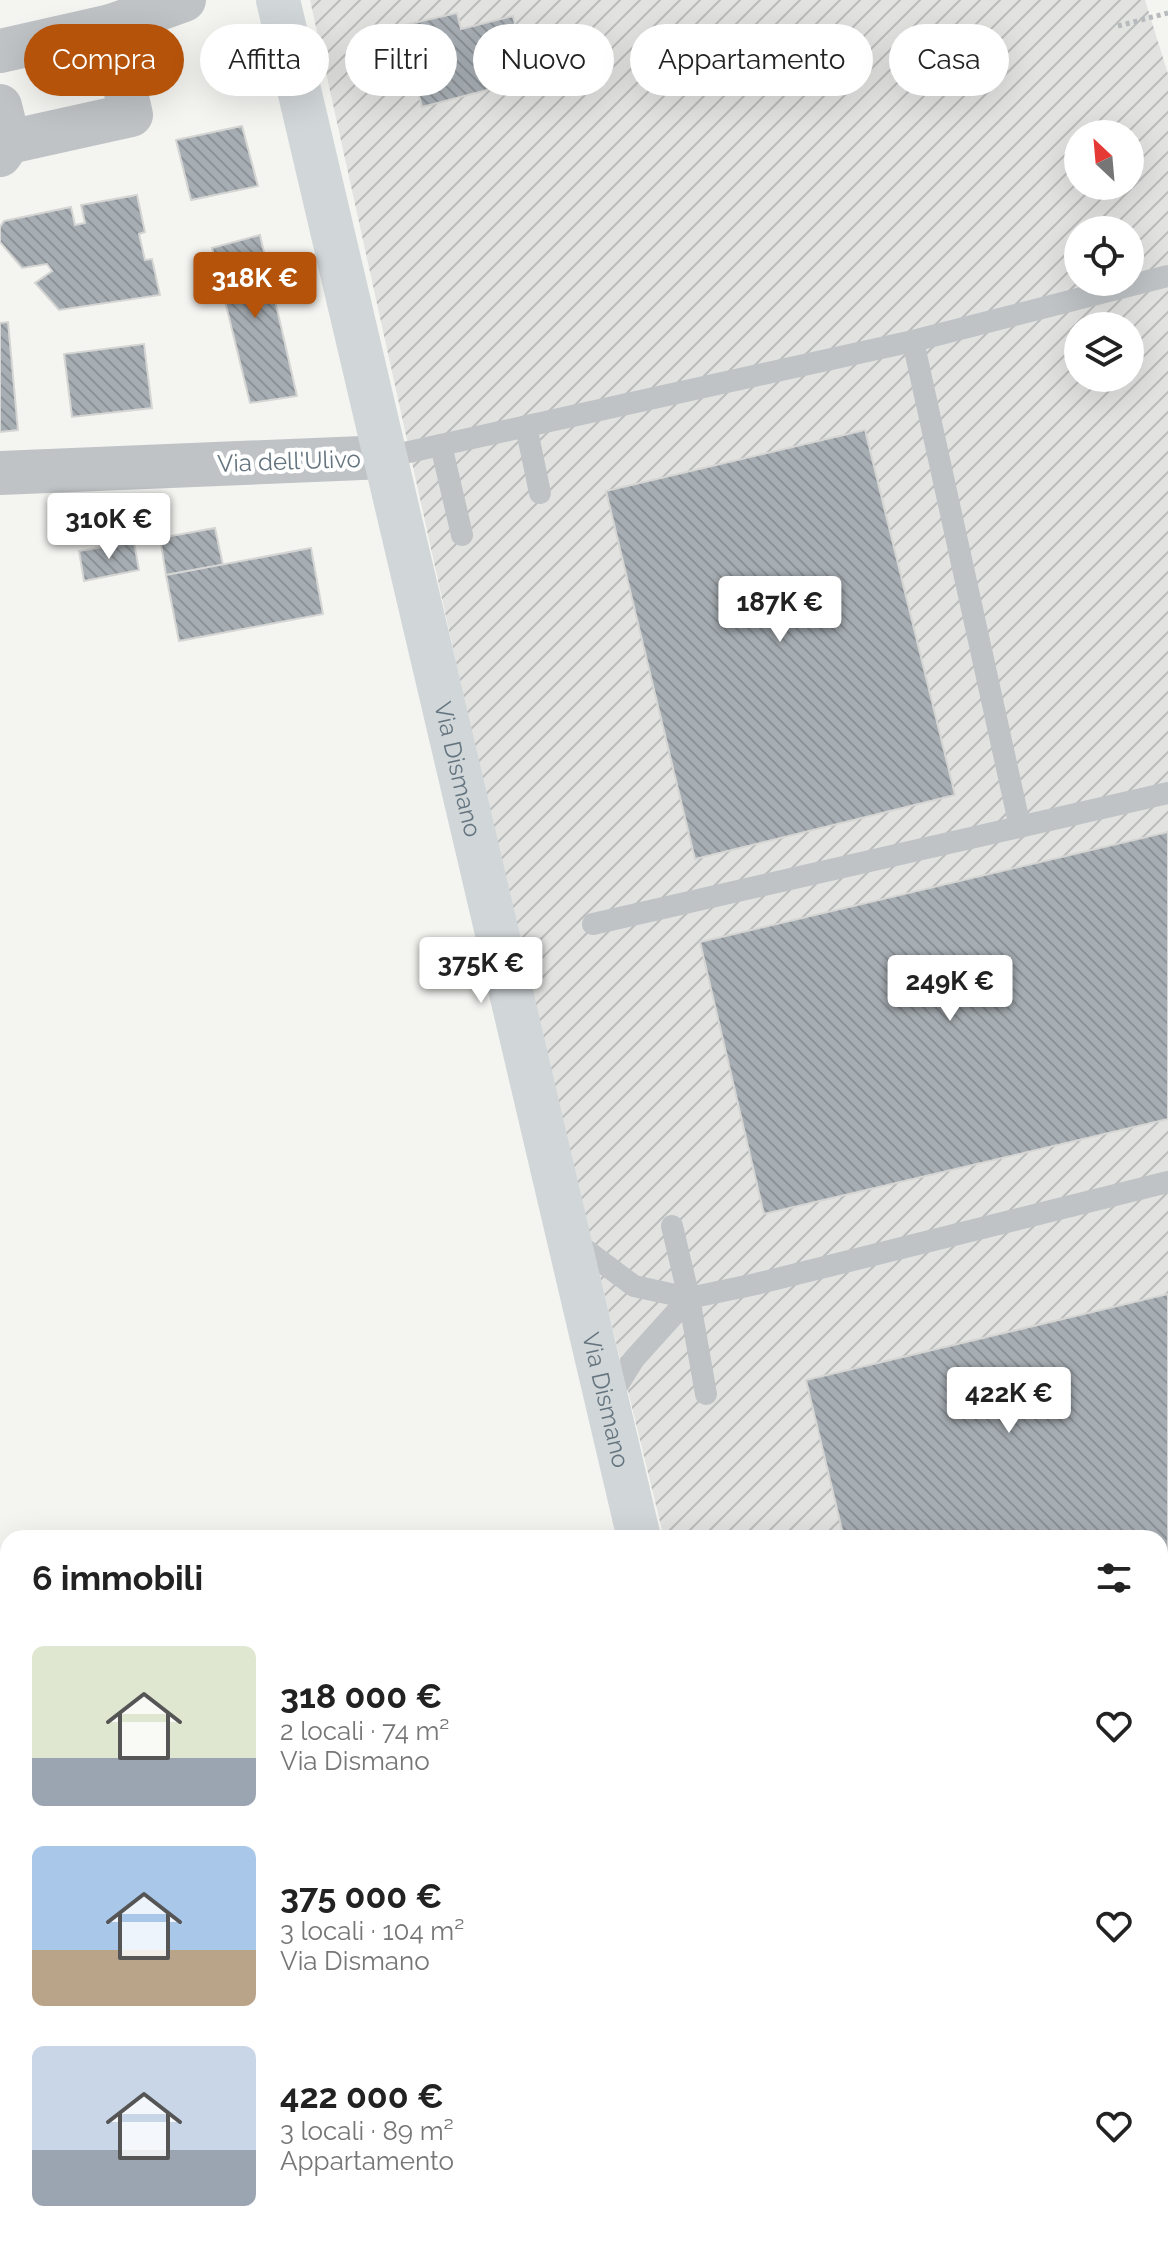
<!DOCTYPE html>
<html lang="it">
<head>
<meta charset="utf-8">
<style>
  body { margin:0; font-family:Raleway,sans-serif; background:#f2f2f2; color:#222; height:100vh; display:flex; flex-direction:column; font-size:30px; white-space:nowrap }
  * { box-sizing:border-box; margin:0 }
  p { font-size:26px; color:#767676 }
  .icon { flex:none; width:44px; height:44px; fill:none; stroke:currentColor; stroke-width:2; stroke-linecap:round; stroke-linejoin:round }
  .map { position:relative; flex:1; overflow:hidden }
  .side { position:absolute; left:0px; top:1530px; width:1168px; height:714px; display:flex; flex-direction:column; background:#fff; border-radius:24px 24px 0 0; box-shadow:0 8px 32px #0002 }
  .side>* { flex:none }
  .hud { position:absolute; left:24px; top:24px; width:1120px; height:72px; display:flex; gap:16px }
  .needle { width:52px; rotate:334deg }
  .controls { position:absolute; left:1064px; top:120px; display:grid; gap:16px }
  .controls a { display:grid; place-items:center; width:80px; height:80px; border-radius:50%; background:#fff; box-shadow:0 8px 32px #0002; font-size:40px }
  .price { position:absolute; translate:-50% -68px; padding:0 18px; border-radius:8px; background:#fff; color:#222; font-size:26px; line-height:52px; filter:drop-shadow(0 2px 4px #0008) }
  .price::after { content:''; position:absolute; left:50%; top:48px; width:24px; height:18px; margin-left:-12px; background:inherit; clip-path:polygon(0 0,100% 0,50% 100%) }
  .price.on { background:#b45309; color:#fff }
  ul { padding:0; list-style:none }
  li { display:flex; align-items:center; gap:24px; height:200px; padding:0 32px }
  li span { display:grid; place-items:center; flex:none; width:224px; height:160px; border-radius:12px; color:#555 }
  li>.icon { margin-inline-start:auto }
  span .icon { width:96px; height:96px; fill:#fffc; stroke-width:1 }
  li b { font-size:34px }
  h2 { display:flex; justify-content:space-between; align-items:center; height:96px; padding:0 32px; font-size:34px }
  .chip { padding:0 28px; border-radius:36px; background:#fff; box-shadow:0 8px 32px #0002; font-size:28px; line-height:72px }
  .chip.on { background:#b45309; color:#fff }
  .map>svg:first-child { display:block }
  .industrial { fill:url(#industrial-furrows); fill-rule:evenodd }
  .building { fill:url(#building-back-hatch); stroke:#d5d5d3; stroke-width:2 }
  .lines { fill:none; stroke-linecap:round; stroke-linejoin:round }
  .path { stroke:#b7babc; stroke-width:5; stroke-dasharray:4 4; stroke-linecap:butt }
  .service { stroke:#bfc3c6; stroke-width:22 }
  .minor { stroke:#bfc3c6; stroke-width:44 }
  .secondary { stroke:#d1d6d9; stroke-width:44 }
  .labels { text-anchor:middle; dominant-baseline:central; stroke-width:8; stroke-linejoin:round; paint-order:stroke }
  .street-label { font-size:24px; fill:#65757f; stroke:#fff }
</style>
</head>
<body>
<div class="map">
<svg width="1168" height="2243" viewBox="0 0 1168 2243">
  <defs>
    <pattern id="industrial-furrows" width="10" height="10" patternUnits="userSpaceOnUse" patternTransform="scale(2)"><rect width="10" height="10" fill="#e2e3e1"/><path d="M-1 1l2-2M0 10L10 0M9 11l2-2" fill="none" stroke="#bbbdbc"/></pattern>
    <pattern id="building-back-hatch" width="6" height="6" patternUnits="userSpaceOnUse" patternTransform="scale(2)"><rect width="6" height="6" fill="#a7aeb3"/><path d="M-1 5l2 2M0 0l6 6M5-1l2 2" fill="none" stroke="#8c9297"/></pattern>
  </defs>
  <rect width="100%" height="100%" fill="#f4f4f1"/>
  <g class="industrial">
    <path d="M310 0H1145L1168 74V2168L1160 2170V1538H664L516 934ZM1078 134H1130V186H1078ZM1078 230H1130V282H1078ZM1078 326H1130V378H1078Z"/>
    <path d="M1160 2219 1167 2243H836L834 2236H1160Z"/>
  </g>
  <g class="building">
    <path d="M457 13 461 29 513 16 529 79 422 107 400 26Z"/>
    <path d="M242 126 258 186 191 200 176 140Z"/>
    <path d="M137 195 145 232 139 234 145 260 152 259 160 295 59 310 35 283 52 271 47 264 22 268 0 242V227L4 221 71 207 75 225 85 223 81 205Z"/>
    <path d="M260 235 297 396 250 403 212 248Z"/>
    <path d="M8 322 18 430 0 432V323Z"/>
    <path d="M144 344 152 408 72 417 64 354Z"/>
    <path d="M865 430 955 795 695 859 606 491Z"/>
    <path d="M215 528 223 565 166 575 160 538Z"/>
    <path d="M134 542 139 570 84 581 79 551Z"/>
    <path d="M311 548 323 614 179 641 166 575Z"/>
    <path d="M1168 832V1119L764 1214 700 942Z"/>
    <path d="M1168 1294V1598L1160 1600V1538H844L806 1380Z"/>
    <path d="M1168 1698V1874L1160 1876V1700Z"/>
  </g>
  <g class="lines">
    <path class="path" d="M1118 26 1168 13"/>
    <g class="service">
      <path d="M913 341 1168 276"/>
      <path d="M526 426 540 493"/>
      <path d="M441 445 462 535"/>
      <path d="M386 457 913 341 1020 827"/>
      <path d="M593 924 1168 793"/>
      <path d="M672 1226 689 1298 706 1394"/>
      <path d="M571 1239 634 1286 689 1298 756 1284 1168 1182"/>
      <path d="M609 1399 634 1359 689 1298"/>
      <path d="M1160 1625 1168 1623"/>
      <path d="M1167 1941H1168"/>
    </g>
    <g class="minor">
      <path d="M111 26 184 0"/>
      <path d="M0 51 111 26 131 115 9 142 0 155"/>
      <path d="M0 106 9 142"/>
      <path d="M0 473 386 457"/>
    </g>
    <g class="secondary">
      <path id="s1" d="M278 0 639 1538"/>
      <path d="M805 2236 807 2243"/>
    </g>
  </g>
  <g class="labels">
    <g class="street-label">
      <text transform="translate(289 461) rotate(-2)">Via dell'Ulivo</text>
      <text stroke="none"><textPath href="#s1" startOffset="790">Via Dismano</textPath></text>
      <text stroke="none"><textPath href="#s1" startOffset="1438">Via Dismano</textPath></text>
    </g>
  </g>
</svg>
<div class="controls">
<a><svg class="needle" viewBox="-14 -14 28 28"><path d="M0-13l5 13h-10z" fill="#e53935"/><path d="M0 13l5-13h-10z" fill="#767676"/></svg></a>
<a><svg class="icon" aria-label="locate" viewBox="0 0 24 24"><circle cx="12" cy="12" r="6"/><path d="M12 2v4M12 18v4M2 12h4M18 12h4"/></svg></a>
<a><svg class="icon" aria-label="layers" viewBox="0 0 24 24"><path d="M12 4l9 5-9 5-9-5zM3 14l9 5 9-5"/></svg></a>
</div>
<b class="price on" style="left:255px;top:320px">318K €</b>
<b class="price" style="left:109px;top:561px">310K €</b>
<b class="price" style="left:780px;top:644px">187K €</b>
<b class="price" style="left:481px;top:1005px">375K €</b>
<b class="price" style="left:950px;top:1023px">249K €</b>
<b class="price" style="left:1009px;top:1435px">422K €</b>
<div class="hud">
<a class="chip on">Compra</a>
<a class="chip">Affitta</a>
<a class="chip">Filtri</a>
<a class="chip">Nuovo</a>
<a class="chip">Appartamento</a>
<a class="chip">Casa</a>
</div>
<section class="side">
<h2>6 immobili<svg class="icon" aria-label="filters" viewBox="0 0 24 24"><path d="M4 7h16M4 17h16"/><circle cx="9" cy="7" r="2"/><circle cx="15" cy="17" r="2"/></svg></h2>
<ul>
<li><span style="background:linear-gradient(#dfe7d0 70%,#9aa5b1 0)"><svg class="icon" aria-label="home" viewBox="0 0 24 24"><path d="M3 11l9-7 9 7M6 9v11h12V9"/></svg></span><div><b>318 000 €</b><p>2 locali · 74 m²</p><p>Via Dismano</p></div><svg class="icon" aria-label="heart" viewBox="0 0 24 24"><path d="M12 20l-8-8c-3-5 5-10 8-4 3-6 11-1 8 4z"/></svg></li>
<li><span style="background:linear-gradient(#a9c7e8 65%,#b9a48a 0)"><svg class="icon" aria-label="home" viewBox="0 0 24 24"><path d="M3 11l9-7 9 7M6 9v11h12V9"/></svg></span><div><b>375 000 €</b><p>3 locali · 104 m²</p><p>Via Dismano</p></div><svg class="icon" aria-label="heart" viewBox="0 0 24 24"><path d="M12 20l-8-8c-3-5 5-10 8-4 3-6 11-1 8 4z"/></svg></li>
<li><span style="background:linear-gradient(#c9d6e8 65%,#9aa5b1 0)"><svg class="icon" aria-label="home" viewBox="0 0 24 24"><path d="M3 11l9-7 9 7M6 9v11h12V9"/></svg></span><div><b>422 000 €</b><p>3 locali · 89 m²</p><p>Appartamento</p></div><svg class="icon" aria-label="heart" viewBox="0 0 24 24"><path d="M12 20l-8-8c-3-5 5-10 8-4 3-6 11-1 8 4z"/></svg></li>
</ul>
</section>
</div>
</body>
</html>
